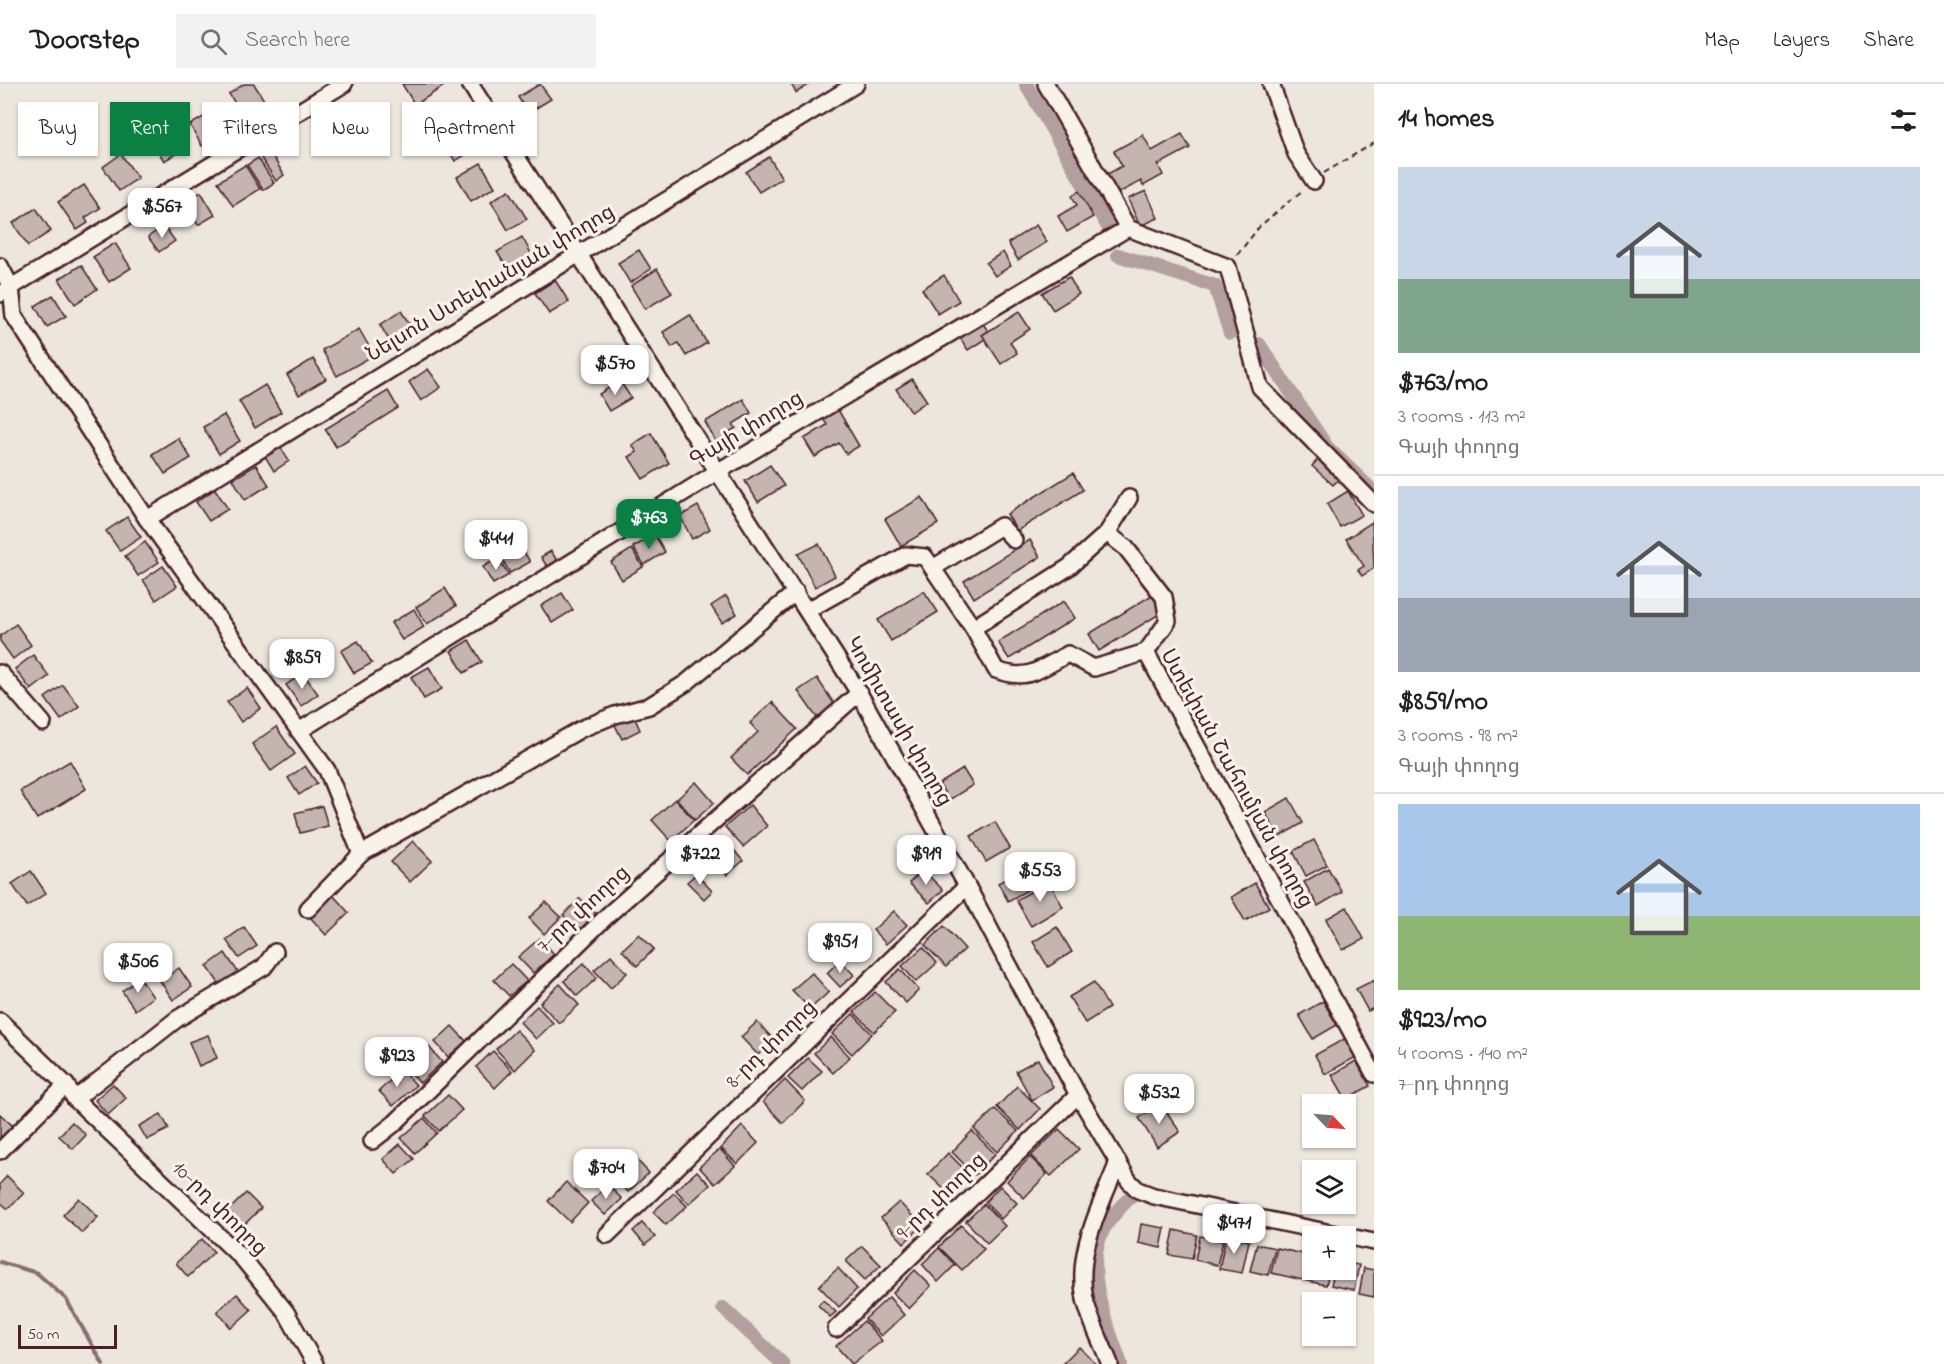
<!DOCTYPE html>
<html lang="en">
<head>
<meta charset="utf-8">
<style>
  body { margin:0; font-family:"Indie Flower","Noto Sans Armenian",sans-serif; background:#f2f2f2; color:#202124; height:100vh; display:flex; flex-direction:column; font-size:22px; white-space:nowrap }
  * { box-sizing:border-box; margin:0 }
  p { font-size:20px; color:#757577 }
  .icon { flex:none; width:33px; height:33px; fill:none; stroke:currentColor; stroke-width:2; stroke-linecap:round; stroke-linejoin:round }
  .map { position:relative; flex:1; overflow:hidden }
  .side { display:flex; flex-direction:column; background:#fff; width:570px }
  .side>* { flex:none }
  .guide { position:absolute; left:18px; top:18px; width:570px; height:54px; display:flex; gap:12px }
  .needle { width:39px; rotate:115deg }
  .fabs { position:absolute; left:1302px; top:1010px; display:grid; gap:12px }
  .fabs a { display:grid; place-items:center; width:54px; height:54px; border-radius:0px; background:#fff; box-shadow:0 2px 4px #0004; font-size:30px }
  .scale { position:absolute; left:18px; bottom:15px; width:99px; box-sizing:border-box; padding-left:6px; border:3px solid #4a1f2b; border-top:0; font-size:16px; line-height:21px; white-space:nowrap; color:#4a1f2b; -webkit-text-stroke:4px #f7f3e8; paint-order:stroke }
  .price { position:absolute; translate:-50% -51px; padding:0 14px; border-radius:12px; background:#fff; color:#222; font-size:20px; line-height:39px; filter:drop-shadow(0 2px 3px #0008) }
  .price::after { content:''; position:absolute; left:50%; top:36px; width:18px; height:14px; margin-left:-9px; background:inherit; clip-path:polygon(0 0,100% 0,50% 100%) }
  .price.current { background:#0b8043; color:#fff }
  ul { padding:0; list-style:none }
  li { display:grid; align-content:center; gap:12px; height:318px; padding:0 24px }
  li+li { border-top:2px solid #e0e0e0 }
  li span { display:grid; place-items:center; height:186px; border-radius:0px; color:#555 }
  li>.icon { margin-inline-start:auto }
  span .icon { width:108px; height:108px; fill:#fffc; stroke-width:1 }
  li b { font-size:26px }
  h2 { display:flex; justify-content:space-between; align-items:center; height:72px; padding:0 24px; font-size:26px }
  .chip { padding:0 21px; border-radius:0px; background:#fff; box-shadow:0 2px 4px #0004; font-size:21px; line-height:54px }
  .chip.current { background:#0b8043; color:#fff }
  header { display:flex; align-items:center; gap:36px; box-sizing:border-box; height:84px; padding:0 30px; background:#fff; border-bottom:2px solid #e0e0e0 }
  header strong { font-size:28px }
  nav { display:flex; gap:33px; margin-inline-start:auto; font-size:21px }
  .search { width:420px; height:54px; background:#f2f2f2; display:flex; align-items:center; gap:15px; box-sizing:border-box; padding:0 21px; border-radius:0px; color:#757577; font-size:22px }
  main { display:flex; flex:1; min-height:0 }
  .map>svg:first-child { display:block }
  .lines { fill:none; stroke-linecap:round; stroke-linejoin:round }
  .stream { stroke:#896c6f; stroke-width:4 }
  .canal { stroke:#b39f9d; stroke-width:14 }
  .building { fill:#c4b5b0; stroke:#4a1f2b; stroke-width:1.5 }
  .minor-casing { stroke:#4a1f2b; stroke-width:20 }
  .path { stroke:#4a1f2b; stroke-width:2; stroke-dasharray:6 4.5; stroke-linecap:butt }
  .minor { stroke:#f7f3e8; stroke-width:15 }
  .labels { text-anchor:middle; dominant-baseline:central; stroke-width:6; stroke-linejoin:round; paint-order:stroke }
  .street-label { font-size:21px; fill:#4a1f2b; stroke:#f7f3e8 }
</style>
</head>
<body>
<header>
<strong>Doorstep</strong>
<div class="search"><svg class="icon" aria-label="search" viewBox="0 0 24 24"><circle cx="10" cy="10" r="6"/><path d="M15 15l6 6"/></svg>Search here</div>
<nav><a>Map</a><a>Layers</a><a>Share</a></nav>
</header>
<main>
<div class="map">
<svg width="1374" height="1280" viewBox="0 0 1374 1280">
  <rect width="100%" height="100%" fill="#ece6dd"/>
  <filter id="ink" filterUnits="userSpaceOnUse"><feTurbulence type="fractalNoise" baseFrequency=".0167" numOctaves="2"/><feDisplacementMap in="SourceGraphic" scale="12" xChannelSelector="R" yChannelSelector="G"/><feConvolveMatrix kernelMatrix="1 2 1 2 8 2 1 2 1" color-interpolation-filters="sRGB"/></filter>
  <g filter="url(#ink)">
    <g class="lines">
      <path class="stream" d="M0 1178 37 1189 66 1215 103 1280"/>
      <g class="canal">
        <path d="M1026 0 1108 143"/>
        <path d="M1118 171 1215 202 1230 249"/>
        <path d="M1259 260 1327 363 1374 408"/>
        <path d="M723 1224 783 1280"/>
        <path d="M1121 1280C1108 1242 1085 1193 1100 1153 1106 1137 1120 1124 1131 1112"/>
      </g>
    </g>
    <g class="building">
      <path d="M244 0H254L264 16 242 30 229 10Z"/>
      <path d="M402 0H447L415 21Z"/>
      <path d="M540 0 551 15 528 29 518 13Z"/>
      <path d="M791 0H810L796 9Z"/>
      <path d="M215 26 227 47 202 62 190 41Z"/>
      <path d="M453 35 472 67 455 77 436 45Z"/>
      <path d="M167 48 179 68 164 77 152 57Z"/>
      <path d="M1182 50 1190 64 1158 81 1163 91 1143 102 1141 97 1115 111 1104 92 1122 82 1114 67 1143 51 1152 67Z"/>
      <path d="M270 68 284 91 276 97 261 74Z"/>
      <path d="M121 70 138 94 119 107 103 83Z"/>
      <path d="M769 73 782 94 759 108 746 88Z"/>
      <path d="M258 74 274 99 263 106 247 81Z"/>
      <path d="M481 79 495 103 471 117 457 93Z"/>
      <path d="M245 81 260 105 233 122 218 98Z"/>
      <path d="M84 101 100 124 85 134 88 139 77 146 58 118Z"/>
      <path d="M509 106 527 135 508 146 491 117Z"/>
      <path d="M1079 107 1093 133 1067 148 1058 132 1077 121 1072 112Z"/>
      <path d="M1146 107 1158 134 1140 142 1128 115Z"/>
      <path d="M201 108 215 131 198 141 184 118Z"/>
      <path d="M36 124 51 147 28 162 13 139Z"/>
      <path d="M1036 141 1047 158 1018 176 1008 159Z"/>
      <path d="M164 142 175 157 159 168 148 153Z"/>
      <path d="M522 153 533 173 509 187 497 168Z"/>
      <path d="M115 159 131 184 109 198 93 173Z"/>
      <path d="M639 166 651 185 630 199 618 179Z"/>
      <path d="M1003 168 1011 182 995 192 986 179Z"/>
      <path d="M81 181 97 205 75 220 59 195Z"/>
      <path d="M657 185 672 209 645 225 631 202Z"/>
      <path d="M944 191 959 217 938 230 922 205Z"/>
      <path d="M1069 193 1079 210 1053 226 1042 209Z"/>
      <path d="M555 196 569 218 549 230 535 209Z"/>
      <path d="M53 211 66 232 47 243 35 222Z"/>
      <path d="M401 227 411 242 389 256 380 241Z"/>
      <path d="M1019 228 1030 245 1010 258 1017 269 1001 280 982 251Z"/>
      <path d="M690 231 707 259 686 272 678 259 672 263 663 248Z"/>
      <path d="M980 235 988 247 982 251 985 255 968 266 958 251Z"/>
      <path d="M359 245 374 271 337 292 322 266Z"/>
      <path d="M313 275 326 295 299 311 287 291Z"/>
      <path d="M428 285 441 303 421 317 409 298Z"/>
      <path d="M912 295 927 317 911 328 896 305Z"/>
      <path d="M620 297 631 314 609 327 599 310Z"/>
      <path d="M265 301 281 328 255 344 239 317Z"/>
      <path d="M388 307 398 324 336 363 325 345Z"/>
      <path d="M743 315 751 329 733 340 736 344 729 348 734 357 720 365 705 338Z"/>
      <path d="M837 324 859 362 846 370 839 359 815 373 804 355 827 341 822 333Z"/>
      <path d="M224 331 240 357 219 370 203 343Z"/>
      <path d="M651 349 669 379 643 395 629 373 637 368 632 361Z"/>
      <path d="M178 354 191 374 165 390 152 370Z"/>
      <path d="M278 359 289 377 274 387 263 369Z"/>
      <path d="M1320 373 1342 392 1333 401 1312 382Z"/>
      <path d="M256 381 269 401 245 416 233 395Z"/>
      <path d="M770 381 784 402 758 418 745 397Z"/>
      <path d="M1073 389 1083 406 1017 447 1007 430Z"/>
      <path d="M215 405 228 425 209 437 196 418Z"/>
      <path d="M1348 407 1362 431 1340 443 1327 420Z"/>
      <path d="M922 413 938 440 901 462 885 435Z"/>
      <path d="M698 422 710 445 692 455 680 432Z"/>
      <path d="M127 433 141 453 120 467 106 447Z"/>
      <path d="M1372 438 1374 484 1362 492 1358 486 1364 482 1346 455Z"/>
      <path d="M655 451 665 468 644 481 633 463Z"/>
      <path d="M516 454 530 478 510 489 497 466Z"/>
      <path d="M1030 456 1040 473 974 514 964 497Z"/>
      <path d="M145 458 159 478 138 492 125 472Z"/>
      <path d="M819 460 835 492 815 503 798 470Z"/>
      <path d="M632 465 643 483 622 496 611 478Z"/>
      <path d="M551 467 558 478 548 484 541 473Z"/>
      <path d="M498 474 509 491 493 500 483 483Z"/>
      <path d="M163 482 177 502 156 516 143 496Z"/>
      <path d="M445 504 456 522 427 540 416 523Z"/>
      <path d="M924 507 938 528 891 557 878 536Z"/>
      <path d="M562 509 573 526 552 539 541 522Z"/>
      <path d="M1155 509 1166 526 1099 567 1089 550Z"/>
      <path d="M726 512 737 530 722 539 711 522Z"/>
      <path d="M1064 517 1075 534 1009 575 998 558Z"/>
      <path d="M414 525 424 543 402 556 391 539Z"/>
      <path d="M16 540 31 561 13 575 0 557V552Z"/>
      <path d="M469 556 482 578 464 589 451 567Z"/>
      <path d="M358 557 372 579 354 589 341 567Z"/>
      <path d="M33 571 49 592 31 606 15 585Z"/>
      <path d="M429 583 442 605 424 615 411 593Z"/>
      <path d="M303 589 318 610 301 622 286 601Z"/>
      <path d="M817 594 835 621 817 634 798 607Z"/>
      <path d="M63 601 79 622 61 636 45 614Z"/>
      <path d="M247 604 261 624 241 638 227 618Z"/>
      <path d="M772 618 797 645 747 691 731 674 758 648 750 639Z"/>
      <path d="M632 628 640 646 622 655 613 637Z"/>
      <path d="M276 643 295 670 271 687 252 660Z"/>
      <path d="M70 677 86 705 37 735 20 707Z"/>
      <path d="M305 682 317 699 299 711 288 694Z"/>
      <path d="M963 685 973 701 949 716 939 700Z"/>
      <path d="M696 698 714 719 695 736 677 715Z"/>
      <path d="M1289 714 1303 739 1279 753 1265 728Z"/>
      <path d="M675 715 694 736 671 757 652 736Z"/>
      <path d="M750 721 767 742 743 763 725 743Z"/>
      <path d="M322 722 328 742 300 749 295 729Z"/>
      <path d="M995 738 1010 764 986 778 971 752Z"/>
      <path d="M1314 756 1327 781 1306 792 1293 767Z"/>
      <path d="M413 757 432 777 410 798 391 778Z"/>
      <path d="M728 759 743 777 727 791 712 774Z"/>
      <path d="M1028 783 1038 800 1008 817 998 799Z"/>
      <path d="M1328 784 1342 808 1318 822 1304 798Z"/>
      <path d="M923 786 943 806 929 819 909 799Z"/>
      <path d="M31 787 46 809 27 822 12 800Z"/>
      <path d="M696 790 712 807 704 815 687 798Z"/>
      <path d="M1049 797 1063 823 1031 842 1016 816Z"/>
      <path d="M1255 799 1269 823 1245 837 1231 813Z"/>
      <path d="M333 811 349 829 326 851 310 833Z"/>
      <path d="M580 814 596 830 578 847 563 831Z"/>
      <path d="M546 818 561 833 544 850 529 834Z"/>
      <path d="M1347 823 1364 855 1343 866 1326 835Z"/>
      <path d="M894 827 907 841 886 860 873 846Z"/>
      <path d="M944 842 965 865 946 883 925 861Z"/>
      <path d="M244 843 257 862 239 874 226 856Z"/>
      <path d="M1057 843 1072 868 1048 883 1033 858Z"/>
      <path d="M639 850 654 865 637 882 622 866Z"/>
      <path d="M540 854 554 870 533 889 518 873Z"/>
      <path d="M923 863 937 879 916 898 902 882Z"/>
      <path d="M225 869 238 888 220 901 207 882Z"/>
      <path d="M611 871 627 889 611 904 594 886Z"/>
      <path d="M840 876 854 891 840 903 827 889Z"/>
      <path d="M584 879 597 894 577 912 564 897Z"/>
      <path d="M511 880 527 897 509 912 494 896Z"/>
      <path d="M179 884 192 903 173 916 160 897Z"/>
      <path d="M900 885 919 906 906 919 886 898Z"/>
      <path d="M812 889 829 908 810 925 792 906Z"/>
      <path d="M140 894 153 913 135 926 122 907Z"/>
      <path d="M1374 896V924L1368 927 1356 905Z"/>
      <path d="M1094 898 1109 924 1085 939 1069 913Z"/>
      <path d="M560 900 579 921 559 939 540 919Z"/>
      <path d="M875 908 895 928 874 948 854 928Z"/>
      <path d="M1323 917 1337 941 1313 955 1299 931Z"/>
      <path d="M537 922 553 939 536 955 520 938Z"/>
      <path d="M853 930 872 950 852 970 832 950Z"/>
      <path d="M757 938 774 956 758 971 741 953Z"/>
      <path d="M452 942 466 957 448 973 435 958Z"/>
      <path d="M516 946 535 966 515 986 496 965Z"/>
      <path d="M208 951 217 974 199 982 189 958Z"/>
      <path d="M831 953 850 973 833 989 814 969Z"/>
      <path d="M1348 953 1358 972 1325 990 1315 971Z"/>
      <path d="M429 963 442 978 420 999 406 984Z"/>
      <path d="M493 967 512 987 495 1004 476 983Z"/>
      <path d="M808 974 822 987 802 1007 788 994Z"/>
      <path d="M1038 975 1053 1003 1032 1016 1016 987Z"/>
      <path d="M1356 977 1370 1002 1346 1015 1332 991Z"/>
      <path d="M402 986 416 1001 393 1022 379 1007Z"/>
      <path d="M785 996 805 1017 783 1039 763 1018Z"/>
      <path d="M113 1000 126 1014 108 1031 95 1016Z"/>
      <path d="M1017 1002 1040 1025 1020 1046 997 1023Z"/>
      <path d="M448 1011 462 1026 439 1047 425 1032Z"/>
      <path d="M1161 1019 1180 1048 1157 1063 1139 1034Z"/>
      <path d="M995 1025 1018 1047 997 1068 974 1045Z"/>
      <path d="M0 1030 13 1042 0 1055Z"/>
      <path d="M161 1030 169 1045 147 1056 139 1042Z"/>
      <path d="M424 1034 437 1049 415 1069 401 1054Z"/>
      <path d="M72 1038 86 1051 73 1065 59 1052Z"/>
      <path d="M742 1042 758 1059 737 1080 721 1064Z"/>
      <path d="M1059 1045 1079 1065 1051 1092 1031 1072Z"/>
      <path d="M972 1047 995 1070 975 1091 952 1068Z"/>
      <path d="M400 1060 414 1075 396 1090 383 1075Z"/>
      <path d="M720 1065 735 1082 715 1100 699 1083Z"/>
      <path d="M948 1069 971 1092 951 1112 928 1090Z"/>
      <path d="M1030 1073 1047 1090 1024 1114 1007 1097Z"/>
      <path d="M636 1075 649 1089 628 1108 615 1094Z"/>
      <path d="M697 1087 710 1101 689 1120 676 1106Z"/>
      <path d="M7 1092 24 1109 8 1125 0 1118V1100Z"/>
      <path d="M566 1098 588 1119 570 1138 548 1117Z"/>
      <path d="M608 1101 622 1115 605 1131 591 1117Z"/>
      <path d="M1000 1102 1017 1119 1001 1135 985 1118Z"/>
      <path d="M246 1109 261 1124 243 1142 228 1127Z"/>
      <path d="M674 1109 687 1122 666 1141 653 1128Z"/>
      <path d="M79 1114 98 1133 82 1149 63 1131Z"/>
      <path d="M899 1118 922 1142 904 1159 881 1134Z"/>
      <path d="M984 1120 1005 1142 987 1159 966 1137Z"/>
      <path d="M642 1139 655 1153 645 1161 633 1147Z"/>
      <path d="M1141 1140 1165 1144 1161 1164 1138 1159Z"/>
      <path d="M961 1141 984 1165 962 1186 939 1163Z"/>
      <path d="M1174 1146 1197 1151 1192 1175 1169 1171Z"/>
      <path d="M1200 1152 1223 1157 1217 1181 1195 1176Z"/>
      <path d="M1226 1152 1249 1157 1242 1189 1219 1185Z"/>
      <path d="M202 1155 214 1168 188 1193 176 1179Z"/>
      <path d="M1257 1160 1275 1164 1268 1191 1250 1187Z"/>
      <path d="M862 1162 881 1181 865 1196 846 1177Z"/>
      <path d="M939 1164 955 1181 938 1198 922 1180Z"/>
      <path d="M1277 1164 1312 1172V1185H1330L1326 1201 1271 1189Z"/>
      <path d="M1346 1179 1359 1181 1354 1206 1331 1201 1335 1185H1346Z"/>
      <path d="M838 1184 857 1205 839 1223 819 1202Z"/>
      <path d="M1364 1184 1374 1186V1213L1359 1210Z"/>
      <path d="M915 1186 931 1202 909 1225 893 1209Z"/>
      <path d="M237 1210 251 1226 231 1244 217 1227Z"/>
      <path d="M889 1213 904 1231 881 1252 865 1235Z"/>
      <path d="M823 1216 836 1228 830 1233 818 1221Z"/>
      <path d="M864 1237 882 1257 852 1280 836 1262Z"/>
      <path d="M1079 1263 1096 1280H1062Z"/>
    </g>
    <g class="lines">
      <defs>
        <g id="minor">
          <path d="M470 0 859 609 967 802 1078 1011 1129 1097 1138 1106 1154 1112 1374 1158"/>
          <path d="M1046 0 1128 144"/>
          <path d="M1271 0 1296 70 1314 97"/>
          <path d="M1128 144 1228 183 1260 303 1374 420"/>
          <path d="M0 182 11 203 14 232 147 435 327 686 361 770"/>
          <path d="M0 210 344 0"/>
          <path d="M147 435 856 0"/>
          <path d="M1107 449 1126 464 1164 513 1168 537 1146 568"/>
          <path d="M933 484 1001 442 1014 456"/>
          <path d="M808 526 906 471 925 473 973 544 996 586C1028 598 1040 585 1068 570L1094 584 1146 568 1374 990"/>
          <path d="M973 544 1069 483 1107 449 1129 414"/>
          <path d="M0 589 43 639"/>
          <path d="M299 647 717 388 1128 144"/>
          <path d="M308 825 361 770 581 645 615 631 649 622 686 599 796 508"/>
          <path d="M0 937 66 1001 75 1015 243 1175 286 1228 315 1280"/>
          <path d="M75 1015 177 935 264 883 275 868"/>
          <path d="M372 1057 395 1039 609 830 859 609"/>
          <path d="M0 1067 66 1001"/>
          <path d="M607 1151 967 802"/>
          <path d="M836 1245 1078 1011"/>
          <path d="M1110 1280C1102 1259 1090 1237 1085 1215 1075 1167 1101 1122 1118 1078"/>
        </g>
      </defs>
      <use href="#minor" class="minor-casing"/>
      <g class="path">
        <path d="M1324 89 1374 59"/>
        <path d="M1237 171 1260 142 1303 106"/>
      </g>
      <use href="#minor" class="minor"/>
    </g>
  </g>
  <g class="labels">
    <g class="street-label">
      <text transform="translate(491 200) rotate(-31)">Նելսոն Ստեփանյան փողոց</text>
      <text transform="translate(747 346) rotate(-31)">Գայի փողոց</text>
      <text transform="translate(898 638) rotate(60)">Կոմիտասի փողոց</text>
      <text transform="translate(1236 695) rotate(61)">Ստեփան Շահումյան փողոց</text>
      <text transform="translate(584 826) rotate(-43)">7-րդ փողոց</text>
      <text transform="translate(772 961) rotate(-44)">8-րդ փողոց</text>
      <text transform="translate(942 1113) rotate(-44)">9-րդ փողոց</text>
      <text transform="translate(219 1125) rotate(45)">10-րդ փողոց</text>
    </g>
  </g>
</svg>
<div class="fabs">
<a><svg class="needle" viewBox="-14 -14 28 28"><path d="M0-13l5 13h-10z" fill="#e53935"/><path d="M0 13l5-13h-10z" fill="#757577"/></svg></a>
<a><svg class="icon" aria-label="layers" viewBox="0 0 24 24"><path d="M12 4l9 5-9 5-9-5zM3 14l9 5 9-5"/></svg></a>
<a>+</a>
<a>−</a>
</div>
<div class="scale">50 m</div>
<b class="price" style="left:162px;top:155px">$567</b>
<b class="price" style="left:615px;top:312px">$570</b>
<b class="price current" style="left:649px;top:466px">$763</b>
<b class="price" style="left:496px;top:487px">$441</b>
<b class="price" style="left:302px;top:606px">$859</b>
<b class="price" style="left:700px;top:802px">$722</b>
<b class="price" style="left:926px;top:802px">$919</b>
<b class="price" style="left:1040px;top:819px">$553</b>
<b class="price" style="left:840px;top:890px">$951</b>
<b class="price" style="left:138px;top:910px">$506</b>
<b class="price" style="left:397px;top:1004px">$923</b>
<b class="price" style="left:1159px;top:1041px">$532</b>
<b class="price" style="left:606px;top:1116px">$704</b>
<b class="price" style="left:1234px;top:1171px">$471</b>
<div class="guide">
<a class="chip">Buy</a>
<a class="chip current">Rent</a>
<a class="chip">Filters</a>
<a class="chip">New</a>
<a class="chip">Apartment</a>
</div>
</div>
<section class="side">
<h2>14 homes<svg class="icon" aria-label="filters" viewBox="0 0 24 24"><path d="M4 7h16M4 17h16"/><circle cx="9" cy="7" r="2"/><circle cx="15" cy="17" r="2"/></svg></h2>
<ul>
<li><span style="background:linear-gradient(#c9d6e8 60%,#7fa58c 0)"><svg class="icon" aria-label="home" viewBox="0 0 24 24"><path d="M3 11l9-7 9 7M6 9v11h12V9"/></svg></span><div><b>$763/mo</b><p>3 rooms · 113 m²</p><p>Գայի փողոց</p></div></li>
<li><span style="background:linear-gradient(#c9d6e8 60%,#9aa5b1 0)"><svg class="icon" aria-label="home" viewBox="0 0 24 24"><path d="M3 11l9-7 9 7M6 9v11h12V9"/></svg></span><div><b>$859/mo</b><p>3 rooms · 98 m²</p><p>Գայի փողոց</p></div></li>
<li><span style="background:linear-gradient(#a9c7e8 60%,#8fb573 0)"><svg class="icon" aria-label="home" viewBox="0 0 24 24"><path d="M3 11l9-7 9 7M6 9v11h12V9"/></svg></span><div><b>$923/mo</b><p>4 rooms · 140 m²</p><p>7-րդ փողոց</p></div></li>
</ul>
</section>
</main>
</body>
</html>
